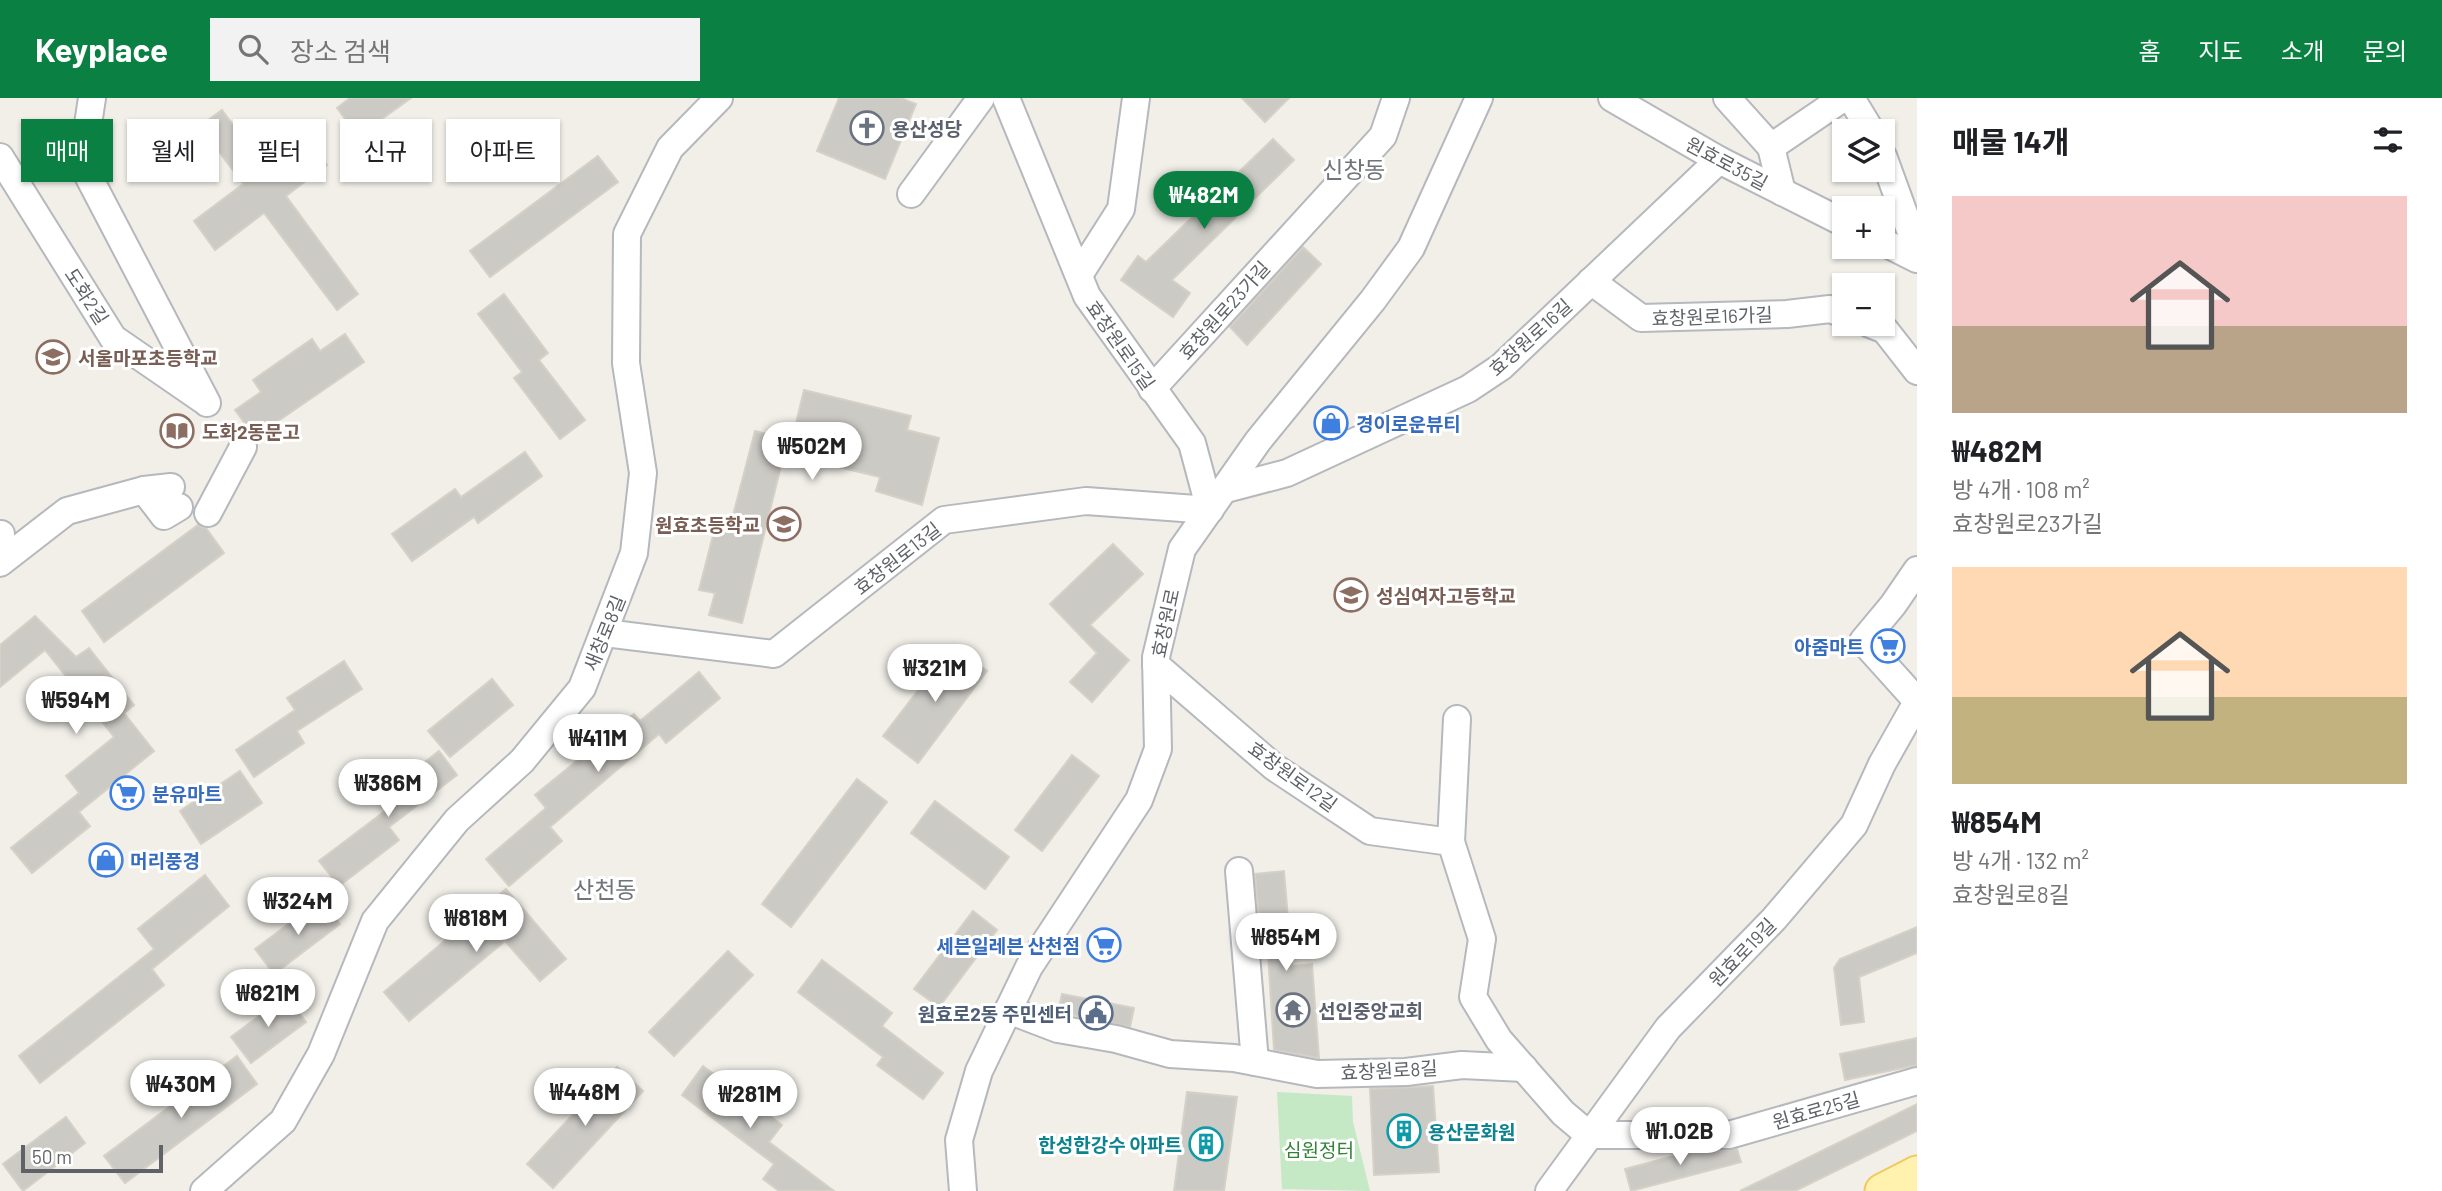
<!DOCTYPE html>
<html lang="ko">
<head>
<meta charset="utf-8">
<style>
  body { margin:0; font-family:Barlow,"Noto Sans KR",sans-serif; background:#f2f2f2; color:#202124; height:100vh; display:flex; flex-direction:column; font-size:26px; white-space:nowrap }
  * { box-sizing:border-box; margin:0 }
  p { font-size:23px; color:#757577 }
  .icon { flex:none; width:38px; height:38px; fill:none; stroke:currentColor; stroke-width:2; stroke-linecap:round; stroke-linejoin:round }
  .map { position:relative; flex:1; overflow:hidden }
  .details { display:flex; flex-direction:column; background:#fff; width:525px }
  .details>* { flex:none }
  .banner { position:absolute; left:21px; top:21px; width:665px; height:63px; display:flex; gap:14px }
  .fabs { position:absolute; left:1832px; top:21px; display:grid; gap:14px }
  .fabs a { display:grid; place-items:center; width:63px; height:63px; border-radius:0px; background:#fff; box-shadow:0 2px 5px #0004; font-size:35px }
  .scale { position:absolute; left:21px; bottom:18px; width:142px; box-sizing:border-box; padding-left:7px; border:4px solid #5f6368; border-top:0; font-size:19px; line-height:24px; white-space:nowrap; color:#5f6368; -webkit-text-stroke:5px #fff; paint-order:stroke }
  .price { position:absolute; translate:-50% -60px; padding:0 16px; border-radius:24px; background:#fff; color:#222; font-size:23px; line-height:46px; filter:drop-shadow(0 2px 4px #0008) }
  .price::after { content:''; position:absolute; left:50%; top:42px; width:21px; height:16px; margin-left:-10px; background:inherit; clip-path:polygon(0 0,100% 0,50% 100%) }
  .price.current { background:#0b8043; color:#fff }
  ul { padding:0; list-style:none }
  li { display:grid; align-content:center; gap:14px; height:371px; padding:0 35px }
  li span { display:grid; place-items:center; height:217px; border-radius:0px; color:#555 }
  li>.icon { margin-inline-start:auto }
  span .icon { width:126px; height:126px; fill:#fffc; stroke-width:1 }
  li b { font-size:30px }
  h2 { display:flex; justify-content:space-between; align-items:center; height:84px; padding:0 35px; font-size:30px }
  .pill { padding:0 24px; border-radius:0px; background:#fff; box-shadow:0 2px 5px #0004; font-size:24px; line-height:63px }
  .pill.current { background:#0b8043; color:#fff }
  header { display:flex; align-items:center; gap:42px; box-sizing:border-box; height:98px; padding:0 35px; background:#0b8043; color:#fff }
  header strong { font-size:33px }
  nav { display:flex; gap:38px; margin-inline-start:auto; font-size:24px }
  .search { width:490px; height:63px; background:#f2f2f2; display:flex; align-items:center; gap:18px; box-sizing:border-box; padding:0 24px; border-radius:0px; color:#757577; font-size:26px }
  main { display:flex; flex:1; min-height:0 }
  .map>svg:first-child { display:block }
  .green { fill:#c5e8c5 }
  .building { fill:#cccac5; stroke:#d6d1c6; stroke-width:2 }
  .lines { fill:none; stroke-linecap:round; stroke-linejoin:round }
  .minor-casing { stroke:#b5b8bc; stroke-width:30 }
  .major-casing { stroke:#f2c960; stroke-width:37 }
  .minor { stroke:#fff; stroke-width:26 }
  .major { stroke:#fff2af; stroke-width:33 }
  .labels { text-anchor:middle; dominant-baseline:central; stroke-width:6; stroke-linejoin:round; paint-order:stroke }
  .worship-label { font-size:19px; font-weight:bold; fill:#5b616d; stroke:#fff; text-anchor:start }
  .street-label { font-size:19px; fill:#5f6368; stroke:#fff }
  .education-label { font-size:19px; font-weight:bold; fill:#785e54; stroke:#fff; text-anchor:start }
  .shop-label { font-size:19px; font-weight:bold; fill:#366cbe; stroke:#fff; text-anchor:start }
  .service-label { font-size:19px; font-weight:bold; fill:#4e5e75; stroke:#fff; text-anchor:end }
  .culture-label { font-size:19px; font-weight:bold; fill:#0d838f; stroke:#fff; text-anchor:start }
  .park-label { font-size:19px; fill:#348238; stroke:#fff }
  .quarter-label { font-size:23px; fill:#70757a; stroke:#fff }
</style>
</head>
<body>
<header>
<strong>Keyplace</strong>
<div class="search"><svg class="icon" aria-label="search" viewBox="0 0 24 24"><circle cx="10" cy="10" r="6"/><path d="M15 15l6 6"/></svg>장소 검색</div>
<nav><a>홈</a><a>지도</a><a>소개</a><a>문의</a></nav>
</header>
<main>
<div class="map">
<svg width="1917" height="1093" viewBox="0 0 1917 1093">
  <rect width="100%" height="100%" fill="#f1efe8"/>
  <path class="green" d="M1277 994 1352 998 1353 1024 1370 1093 1282 1091Z"/>
  <g class="building">
    <path d="M350 0H411L358 38 337 10Z"/>
    <path d="M839 0H901L916 6 885 81 817 53Z"/>
    <path d="M1242 0H1289L1265 24Z"/>
    <path d="M222 12 265 70 306 39 327 67 286 98 358 196 337 212 264 115 215 152 194 123 243 86 200 28Z"/>
    <path d="M1273 41 1294 62 1172 182 1190 195 1173 219 1121 182 1138 158 1146 164Z"/>
    <path d="M598 58 618 84 490 179 470 153Z"/>
    <path d="M1303 149 1321 166 1247 247 1230 229Z"/>
    <path d="M504 196 548 255 539 262 585 322 560 341 514 280 522 274 478 216Z"/>
    <path d="M345 236 364 264 255 339 235 312 261 294 253 282 312 241 320 253Z"/>
    <path d="M804 292 911 318 907 332 939 340 922 407 876 393 880 379 784 356 742 525 709 517 715 495 699 492 718 418 732 421 755 333 792 342Z"/>
    <path d="M525 354 542 378 478 425 474 419 412 463 392 436 455 391 461 399Z"/>
    <path d="M198 427 206 430 224 455 104 544 82 513Z"/>
    <path d="M1113 446 1143 476 1090 527 1129 562 1092 604 1070 584 1097 555 1050 506Z"/>
    <path d="M35 518 76 559 89 550 134 607 124 615 154 653 79 714 90 728 32 775 11 750 79 695 66 678 114 639 45 552 0 589V547Z"/>
    <path d="M953 547 987 573 918 665 883 638Z"/>
    <path d="M344 563 362 591 297 633 304 645 254 679 236 652 295 612 287 600Z"/>
    <path d="M699 574 720 600 666 645 659 636 550 729 562 743 509 788 486 761 546 710 535 697 634 616 640 623Z"/>
    <path d="M492 581 513 607 450 659 428 633Z"/>
    <path d="M439 653 457 677 389 729 399 742 339 788 319 763 389 710 380 699Z"/>
    <path d="M1072 657 1099 678 1042 753 1015 732Z"/>
    <path d="M240 673 262 705 201 746 180 713Z"/>
    <path d="M857 681 887 704 791 829 762 806Z"/>
    <path d="M935 703 1009 759 985 791 911 735Z"/>
    <path d="M1284 773 1292 868 1312 866 1319 960 1274 952 1268 855 1262 856 1255 776Z"/>
    <path d="M205 777 229 808 152 871 164 887 40 985 19 958 154 851 138 831Z"/>
    <path d="M506 791 566 861 540 883 505 843 409 923 384 894Z"/>
    <path d="M322 801 340 826 274 876 255 851Z"/>
    <path d="M973 813 997 832 939 909 914 891Z"/>
    <path d="M1917 829V855L1859 879 1864 924 1841 927 1834 870 1840 861Z"/>
    <path d="M728 853 753 877 674 958 649 934Z"/>
    <path d="M822 862 892 915 882 928 943 975 923 1001 877 967 883 959 798 894Z"/>
    <path d="M1062 896 1134 910 1130 929 1058 914Z"/>
    <path d="M286 898 306 924 251 965 231 939Z"/>
    <path d="M1917 940V967L1845 982 1840 956Z"/>
    <path d="M237 958 257 986 125 1085 104 1058Z"/>
    <path d="M703 968 782 1027 769 1044 834 1093H779L763 1081 774 1066 682 997Z"/>
    <path d="M617 969 643 993 553 1090 527 1066Z"/>
    <path d="M1433 988 1439 1074 1374 1077 1370 991Z"/>
    <path d="M1187 994 1237 999 1224 1093H1174Z"/>
    <path d="M1917 1006V1033L1795 1093H1740Z"/>
    <path d="M66 1019 85 1045 23 1093 3 1066Z"/>
    <path d="M1737 1051 1741 1064 1631 1093 1625 1071 1693 1053Z"/>
  </g>
  <g class="lines">
    <defs>
      <g id="minor">
        <path d="M92 0 82 66 207 305"/>
        <path d="M1612 0 1719 62 1844 125"/>
        <path d="M1727 0 1771 49 1782 94"/>
        <path d="M1851 0 1871 33"/>
        <path d="M1771 49 1843 0"/>
        <path d="M1883 58 1917 151"/>
        <path d="M0 59 113 240 203 302"/>
        <path d="M911 96 981 0"/>
        <path d="M1883 144 1917 161"/>
        <path d="M1079 177 1121 111 1136 0"/>
        <path d="M1591 183 1641 220 1787 216 1830 211 1844 216"/>
        <path d="M1870 226 1885 232 1917 273"/>
        <path d="M1152 291 1383 38 1396 0"/>
        <path d="M1226 391 1287 375 1468 291 1501 269 1719 62"/>
        <path d="M144 392 164 418 179 409"/>
        <path d="M208 415 243 349"/>
        <path d="M0 437 1 436"/>
        <path d="M0 465 67 413 144 392 171 389"/>
        <path d="M1917 472 1893 507 1863 543 1917 603"/>
        <path d="M605 535 774 556 944 422 1086 403 1210 412 1192 345 1087 198 1006 0"/>
        <path d="M1156 567 1274 669 1370 733 1451 744 1482 841 1473 899 1499 942 1563 1015 1589 1037H1729L1917 983"/>
        <path d="M1451 744 1457 621"/>
        <path d="M1239 773 1255 964"/>
        <path d="M1008 912 1058 931 1116 941 1170 956 1234 960 1317 976 1406 974 1462 967 1524 970"/>
        <path d="M204 1093 283 1023 321 956 375 823 457 722 522 663 582 590 634 455 643 375 626 265 627 136 670 50 719 0"/>
        <path d="M963 1093 959 1042 979 973 1029 869 1139 702 1158 651 1156 559 1182 451 1258 343 1373 202 1411 150 1479 0"/>
        <path d="M1549 1093 1668 930 1774 821 1854 727 1882 666 1917 604"/>
      </g>
      <path id="major" d="M1882 1093 1917 1075"/>
    </defs>
    <use href="#minor" class="minor-casing"/>
    <use href="#major" class="major-casing"/>
    <use href="#minor" class="minor"/>
    <use href="#major" class="major"/>
  </g>
  <defs>
    <symbol id="church-ring" viewBox="-11 -11 22 22"><circle r="9.5" fill="#fff" stroke="#6b7280" stroke-width="1.5"/><path d="M-1.2-6h2.4v3.5h3.3v2.4h-3.3V6h-2.4V-.1h-3.3v-2.4h3.3Z" fill="#6b7280"/></symbol>
    <symbol id="school-ring" viewBox="-11 -11 22 22"><circle r="9.5" fill="#fff" stroke="#8d6e63" stroke-width="1.5"/><path d="M0-5L7-2L0 1L-7-2ZM-4 1L0 2.5L4 1V4Q0 6-4 4Z" fill="#8d6e63"/></symbol>
    <symbol id="shop-ring" viewBox="-11 -11 22 22"><circle r="9.5" fill="#fff" stroke="#3f7fe0" stroke-width="1.5"/><path d="M-5-2.5h2.3a2.7 3.5 0 0 1 5.4 0H5L5.5 6h-11ZM-1.5-2.5h3a1.5 2.3 0 0 0-3 0Z" fill="#3f7fe0"/></symbol>
    <symbol id="library-ring" viewBox="-11 -11 22 22"><circle r="9.5" fill="#fff" stroke="#8d6e63" stroke-width="1.5"/><path d="M-6-4Q-3-5.5-.7-3.5V5Q-3 3-6 4ZM6-4Q3-5.5 .7-3.5V5Q3 3 6 4Z" fill="#8d6e63"/></symbol>
    <symbol id="supermarket-ring" viewBox="-11 -11 22 22"><circle r="9.5" fill="#fff" stroke="#3f7fe0" stroke-width="1.5"/><path d="M-6-5.5h2.5l.6 2H6L4.5 2H-2.5L-4.4-4H-6ZM-1.5 3.2a1.3 1.3 0 1 0 .1 0ZM3 3.2a1.3 1.3 0 1 0 .1 0Z" fill="#3f7fe0"/></symbol>
    <symbol id="temple-ring" viewBox="-11 -11 22 22"><circle r="9.5" fill="#fff" stroke="#6b7280" stroke-width="1.5"/><path d="M0-6L5-2H3V0L6.5 2.5H4V6H1.5V3h-3V6H-4V2.5H-6.5L-3 0V-2H-5Z" fill="#6b7280"/></symbol>
    <symbol id="civic-ring" viewBox="-11 -11 22 22"><circle r="9.5" fill="#fff" stroke="#5c6f8a" stroke-width="1.5"/><path d="M-.6-6.5H3V-4.5H.6V-3L4-1V1h2V6H-6V1h2V-1L-.6-3ZM-1.2 2.5V6h2.4V2.5Z" fill="#5c6f8a"/></symbol>
    <symbol id="building-ring" viewBox="-11 -11 22 22"><circle r="9.5" fill="#fff" stroke="#0f9aa8" stroke-width="1.5"/><path d="M-4-6H4V6H1V3H-1V6H-4ZM-2.5-4.3h1.7v1.8h-1.7ZM.8-4.3h1.7v1.8H.8ZM-2.5-1h1.7V.8h-1.7ZM.8-1h1.7V.8H.8Z" fill="#0f9aa8"/></symbol>
  </defs>
  <g fill-rule="evenodd">
    <use href="#church-ring" x="848" y="11" width="38" height="38"/>
    <use href="#school-ring" x="34" y="240" width="38" height="38"/>
    <use href="#shop-ring" x="1312" y="306" width="38" height="38"/>
    <use href="#library-ring" x="158" y="314" width="38" height="38"/>
    <use href="#school-ring" x="765" y="407" width="38" height="38"/>
    <use href="#school-ring" x="1332" y="478" width="38" height="38"/>
    <use href="#supermarket-ring" x="1869" y="529" width="38" height="38"/>
    <use href="#supermarket-ring" x="108" y="676" width="38" height="38"/>
    <use href="#shop-ring" x="87" y="743" width="38" height="38"/>
    <use href="#supermarket-ring" x="1085" y="828" width="38" height="38"/>
    <use href="#temple-ring" x="1274" y="893" width="38" height="38"/>
    <use href="#civic-ring" x="1077" y="896" width="38" height="38"/>
    <use href="#building-ring" x="1385" y="1014" width="38" height="38"/>
    <use href="#building-ring" x="1187" y="1027" width="38" height="38"/>
  </g>
  <g class="labels">
    <g class="worship-label">
      <text x="892" y="30">용산성당</text>
      <text x="1318" y="912">선인중앙교회</text>
    </g>
    <g class="street-label">
      <text transform="translate(1727 65) rotate(28)">원효로35길</text>
      <text transform="translate(87 198) rotate(57)">도화2길</text>
      <text transform="translate(1224 212) rotate(-48)">효창원로23가길</text>
      <text transform="translate(1712 218) rotate(-2)">효창원로16가길</text>
      <text transform="translate(1530 239) rotate(-42)">효창원로16길</text>
      <text transform="translate(1121 247) rotate(55)">효창원로15길</text>
      <text transform="translate(897 460) rotate(-38)">효창원로13길</text>
      <text transform="translate(1165 525) rotate(-78)">효창원로</text>
      <text transform="translate(604 535) rotate(-68)">새창로8길</text>
      <text transform="translate(1293 678) rotate(36)">효창원로12길</text>
      <text transform="translate(1742 854) rotate(-46)">원효로19길</text>
      <text transform="translate(1389 972) rotate(-3)">효창원로8길</text>
      <text transform="translate(1816 1012) rotate(-16)">원효로25길</text>
    </g>
    <g class="education-label">
      <text x="78" y="259">서울마포초등학교</text>
      <text x="202" y="333">도화2동문고</text>
      <text x="760" y="426" text-anchor="end">원효초등학교</text>
      <text x="1376" y="497">성심여자고등학교</text>
    </g>
    <g class="shop-label">
      <text x="1356" y="325">경이로운뷰티</text>
      <text x="1864" y="548" text-anchor="end">아줌마트</text>
      <text x="152" y="695">분유마트</text>
      <text x="130" y="762">머리풍경</text>
      <text x="1080" y="847" text-anchor="end">세븐일레븐 산천점</text>
    </g>
    <g class="service-label">
      <text x="1072" y="915">원효로2동 주민센터</text>
    </g>
    <g class="culture-label">
      <text x="1428" y="1033">용산문화원</text>
      <text x="1182" y="1046" text-anchor="end">한성한강수 아파트</text>
    </g>
    <g class="park-label">
      <text x="1319" y="1051">심원정터</text>
    </g>
    <g class="quarter-label">
      <text x="1354" y="71">신창동</text>
      <text x="605" y="791">산천동</text>
    </g>
  </g>
</svg>
<div class="fabs">
<a><svg class="icon" aria-label="layers" viewBox="0 0 24 24"><path d="M12 4l9 5-9 5-9-5zM3 14l9 5 9-5"/></svg></a>
<a>+</a>
<a>−</a>
</div>
<div class="scale">50 m</div>
<b class="price current" style="left:1204px;top:133px">₩482M</b>
<b class="price" style="left:812px;top:384px">₩502M</b>
<b class="price" style="left:935px;top:606px">₩321M</b>
<b class="price" style="left:76px;top:638px">₩594M</b>
<b class="price" style="left:598px;top:676px">₩411M</b>
<b class="price" style="left:388px;top:721px">₩386M</b>
<b class="price" style="left:298px;top:839px">₩324M</b>
<b class="price" style="left:476px;top:856px">₩818M</b>
<b class="price" style="left:1286px;top:875px">₩854M</b>
<b class="price" style="left:268px;top:931px">₩821M</b>
<b class="price" style="left:181px;top:1022px">₩430M</b>
<b class="price" style="left:585px;top:1030px">₩448M</b>
<b class="price" style="left:750px;top:1032px">₩281M</b>
<b class="price" style="left:1680px;top:1069px">₩1.02B</b>
<div class="banner">
<a class="pill current">매매</a>
<a class="pill">월세</a>
<a class="pill">필터</a>
<a class="pill">신규</a>
<a class="pill">아파트</a>
</div>
</div>
<section class="details">
<h2>매물 14개<svg class="icon" aria-label="filters" viewBox="0 0 24 24"><path d="M4 7h16M4 17h16"/><circle cx="9" cy="7" r="2"/><circle cx="15" cy="17" r="2"/></svg></h2>
<ul>
<li><span style="background:linear-gradient(#f6c9c9 60%,#b9a48a 0)"><svg class="icon" aria-label="home" viewBox="0 0 24 24"><path d="M3 11l9-7 9 7M6 9v11h12V9"/></svg></span><div><b>₩482M</b><p>방 4개 · 108 m²</p><p>효창원로23가길</p></div></li>
<li><span style="background:linear-gradient(#ffd9b3 60%,#c2b280 0)"><svg class="icon" aria-label="home" viewBox="0 0 24 24"><path d="M3 11l9-7 9 7M6 9v11h12V9"/></svg></span><div><b>₩854M</b><p>방 4개 · 132 m²</p><p>효창원로8길</p></div></li>
</ul>
</section>
</main>
</body>
</html>
